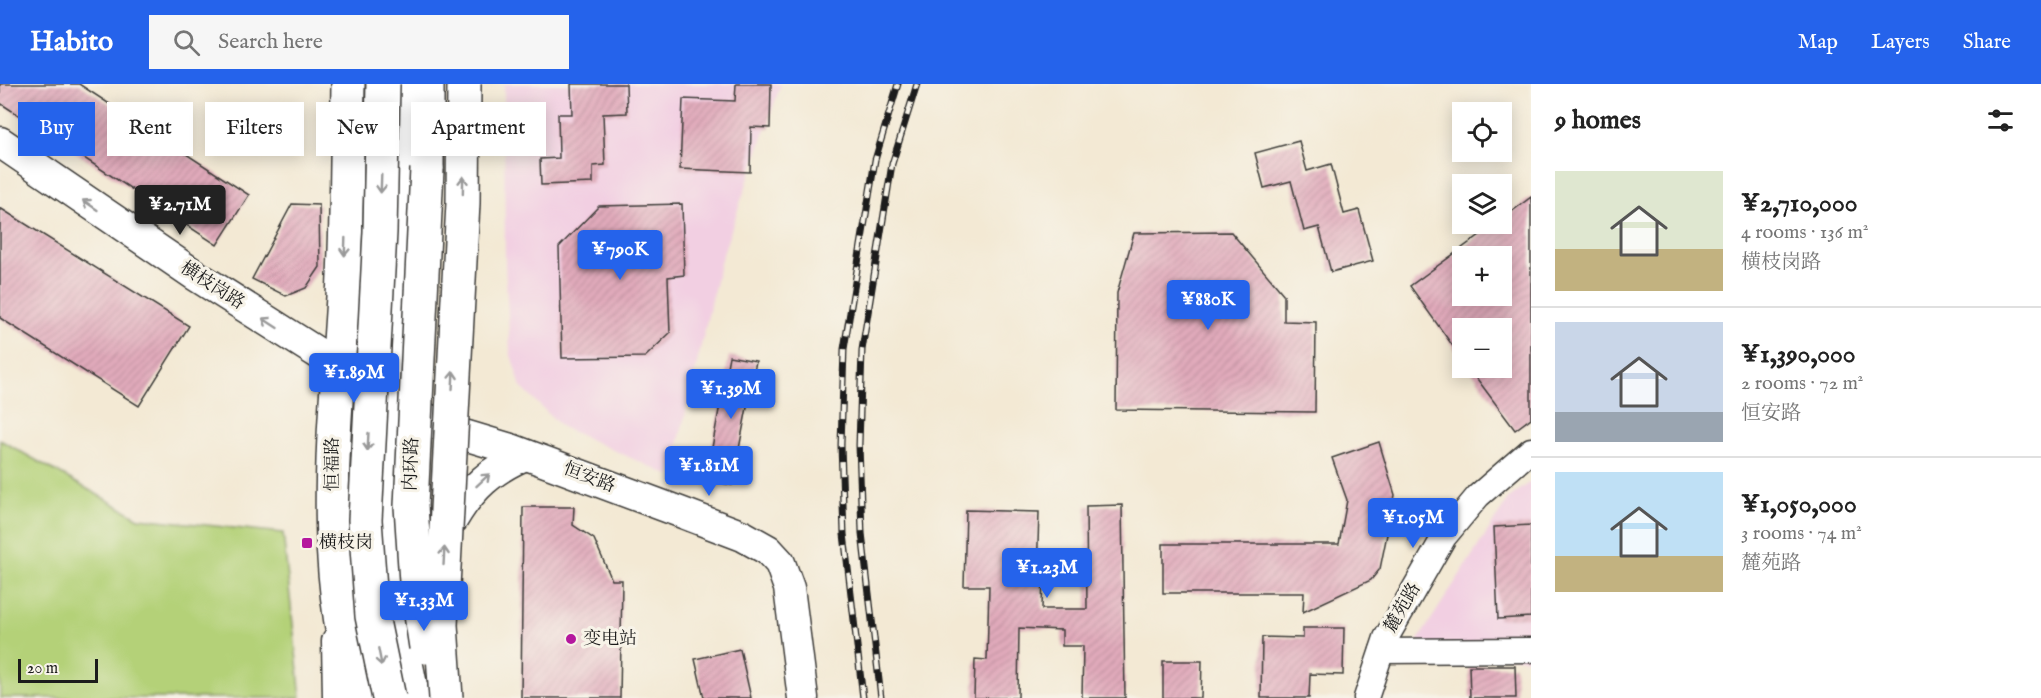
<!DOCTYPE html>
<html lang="en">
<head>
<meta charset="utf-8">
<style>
  body { margin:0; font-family:"IM FELL English","Noto Serif SC",serif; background:#f6f6f6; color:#222; height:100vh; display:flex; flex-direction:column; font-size:22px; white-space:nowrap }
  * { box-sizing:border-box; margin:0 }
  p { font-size:20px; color:#767676 }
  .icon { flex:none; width:33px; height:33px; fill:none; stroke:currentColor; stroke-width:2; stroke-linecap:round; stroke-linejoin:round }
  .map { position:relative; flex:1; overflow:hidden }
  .panel { display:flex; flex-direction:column; background:#fff; width:510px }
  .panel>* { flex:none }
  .guide { position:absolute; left:18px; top:18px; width:570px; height:54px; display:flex; gap:12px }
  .tools { position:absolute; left:1452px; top:18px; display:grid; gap:12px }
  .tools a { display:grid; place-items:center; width:60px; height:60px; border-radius:0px; background:#fff; box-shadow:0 3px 15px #0003; font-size:30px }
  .scale { position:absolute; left:18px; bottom:15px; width:80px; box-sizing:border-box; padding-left:6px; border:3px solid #1c1c1c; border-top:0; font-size:16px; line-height:21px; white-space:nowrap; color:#1c1c1c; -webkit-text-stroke:4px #f7f3e8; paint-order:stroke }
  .price { position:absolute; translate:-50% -51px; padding:0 14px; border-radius:6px; background:#2563eb; color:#fff; font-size:20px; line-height:39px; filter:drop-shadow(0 2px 3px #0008) }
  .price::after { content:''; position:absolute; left:50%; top:36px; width:18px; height:14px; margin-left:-9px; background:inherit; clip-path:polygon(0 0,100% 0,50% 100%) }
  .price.current { background:#222; color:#fff }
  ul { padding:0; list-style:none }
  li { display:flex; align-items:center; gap:18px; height:150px; padding:0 24px }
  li+li { border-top:2px solid #e0e0e0 }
  li span { display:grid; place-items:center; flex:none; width:168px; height:120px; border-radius:0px; color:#555 }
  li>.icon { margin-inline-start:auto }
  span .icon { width:72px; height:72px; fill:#fffc; stroke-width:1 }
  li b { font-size:26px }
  h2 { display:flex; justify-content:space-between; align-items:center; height:72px; padding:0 24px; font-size:26px }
  .chip { padding:0 21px; border-radius:0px; background:#fff; box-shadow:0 3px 15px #0003; font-size:21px; line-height:54px }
  .chip.current { background:#2563eb; color:#fff }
  header { display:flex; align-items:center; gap:36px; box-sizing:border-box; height:84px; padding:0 30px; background:#2563eb; color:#fff }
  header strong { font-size:28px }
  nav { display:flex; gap:33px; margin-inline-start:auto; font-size:21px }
  .search { width:420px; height:54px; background:#f6f6f6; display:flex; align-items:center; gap:15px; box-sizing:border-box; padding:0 21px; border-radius:0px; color:#767676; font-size:22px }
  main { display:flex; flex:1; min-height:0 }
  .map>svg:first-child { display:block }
  .built { fill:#f2cfe2 }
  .park { fill:#b4d178; stroke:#68764a; stroke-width:1.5 }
  .building { fill:url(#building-hatch); fill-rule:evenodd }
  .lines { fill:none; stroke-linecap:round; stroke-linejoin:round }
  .minor-casing { stroke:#3c3b38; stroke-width:27 }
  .tertiary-casing { stroke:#3c3b38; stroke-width:33 }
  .primary-casing { stroke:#3c3b38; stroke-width:36 }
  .trunk-casing { stroke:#3c3b38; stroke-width:36 }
  .minor { stroke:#fff; stroke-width:24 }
  .tertiary { stroke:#fff; stroke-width:30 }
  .primary { stroke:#fff; stroke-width:33 }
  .trunk { stroke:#fff; stroke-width:33 }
  .rail-casing { stroke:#1c1c1c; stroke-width:7 }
  .rail { stroke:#f7f3e8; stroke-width:4.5; stroke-dasharray:14; stroke-linecap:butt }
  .trunk-bridge-casing { stroke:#3c3b38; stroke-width:36; stroke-linecap:butt }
  .trunk-bridge { stroke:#fff; stroke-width:33 }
  .oneway { stroke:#999 }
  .poi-dot { fill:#b5179e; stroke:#f7f3e8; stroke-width:2 }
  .labels { text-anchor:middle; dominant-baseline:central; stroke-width:6; stroke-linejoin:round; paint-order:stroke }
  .street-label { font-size:18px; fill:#1c1c1c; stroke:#f7f3e8 }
  .poi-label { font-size:18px; fill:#1c1c1c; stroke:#f7f3e8; text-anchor:start }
</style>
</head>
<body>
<header>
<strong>Habito</strong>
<div class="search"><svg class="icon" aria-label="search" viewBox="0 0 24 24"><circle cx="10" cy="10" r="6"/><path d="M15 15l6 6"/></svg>Search here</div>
<nav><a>Map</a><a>Layers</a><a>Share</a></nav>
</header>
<main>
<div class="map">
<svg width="1531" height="614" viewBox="0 0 1531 614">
  <defs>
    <pattern id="building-hatch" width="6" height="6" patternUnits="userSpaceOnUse" patternTransform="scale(1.5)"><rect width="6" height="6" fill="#e1aabb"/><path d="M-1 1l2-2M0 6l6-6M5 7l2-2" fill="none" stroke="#c092a0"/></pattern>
  </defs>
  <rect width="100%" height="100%" fill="#f7f3e8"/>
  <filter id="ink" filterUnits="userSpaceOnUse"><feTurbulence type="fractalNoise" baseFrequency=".0167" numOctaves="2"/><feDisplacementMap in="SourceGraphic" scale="12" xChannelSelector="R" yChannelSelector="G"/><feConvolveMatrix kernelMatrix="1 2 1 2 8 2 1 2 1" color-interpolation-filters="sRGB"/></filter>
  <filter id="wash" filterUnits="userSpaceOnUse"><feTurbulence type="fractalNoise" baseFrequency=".008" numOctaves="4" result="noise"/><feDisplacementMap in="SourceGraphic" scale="24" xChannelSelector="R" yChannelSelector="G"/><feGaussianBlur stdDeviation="1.35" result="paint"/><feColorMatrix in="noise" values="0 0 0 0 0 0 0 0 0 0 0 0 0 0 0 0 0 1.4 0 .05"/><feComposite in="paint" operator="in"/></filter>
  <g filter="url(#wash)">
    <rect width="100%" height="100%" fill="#f3e9d4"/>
    <g class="built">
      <path d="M504 0H781L721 175 671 392 562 343 521 303 510 268 505 180Z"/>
      <path d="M1531 397V575L1411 567 1509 414Z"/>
    </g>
    <path class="park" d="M0 356 139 434 283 449 301 614H0Z"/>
    <g id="blocks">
      <g class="building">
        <path d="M0 0H79L249 111 217 161 0 19Z"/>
        <path d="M571 0H626L627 29 603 30 605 81 593 82V99L541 101 540 75 559 74 558 30H572Z"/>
        <path d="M736 0H771L770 44 751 43 750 88 680 85 683 15 735 17Z"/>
        <path d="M1299 57 1307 87 1331 80 1344 130 1359 126 1373 177 1331 188 1319 143 1304 147 1291 97 1264 104 1255 69Z"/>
        <path d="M1531 113V334L1515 346 1469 284H1502V244H1462V275L1410 202 1495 140H1502V135ZM1462 172H1502V212H1462Z"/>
        <path d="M292 120 319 121 320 183 306 204 286 212 252 195Z"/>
        <path d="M682 120 684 191 668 193 670 249 645 273 562 274 559 163 599 122Z"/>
        <path d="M0 124 189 242 139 322 0 234Z"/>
        <path d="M1231 148 1284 211V237L1316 238 1315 328 1116 326 1117 209 1134 149Z"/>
        <path d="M729 272 756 277 732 401 706 396Z"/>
        <path d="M1379 358 1395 411 1380 485 1371 496 1303 528 1304 509H1163V460H1339L1347 416 1332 374Z"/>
        <path d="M1122 421 1125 614H1082L1083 562H1062V546L1019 544 1018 614H974L975 575 987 576 989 502H964L966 426 1039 428 1037 491H1043L1042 525H1087L1086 422Z"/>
        <path d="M523 423H574L573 441 594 455 612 496H622L620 614H521Z"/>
        <path d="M1531 441V533L1498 535 1494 443Z"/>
        <path d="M1303 544H1344L1343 591 1310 590 1309 614H1261L1262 553 1303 554Z"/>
        <path d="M740 565 751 614H704L695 575Z"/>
        <path d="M1163 577H1202L1201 614H1163Z"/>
        <path d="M1469 582H1515L1516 614H1470Z"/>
      </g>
    </g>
  </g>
  <g filter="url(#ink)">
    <use href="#blocks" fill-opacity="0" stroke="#3c3b38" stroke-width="1.5"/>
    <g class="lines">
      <defs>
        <g id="minor">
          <path d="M1382 567 1531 566"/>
          <path d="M1366 614 1386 554 1444 453 1478 412 1531 366"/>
        </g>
        <g id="tertiary">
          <path d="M0 58 195 191 362 297 429 336 461 350 511 365 680 428 743 452 768 466 780 479 789 504 803 614"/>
          <path d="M453 435C471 404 492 385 525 371"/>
          <path d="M337 557 338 614"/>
        </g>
        <g id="primary">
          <path d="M348 0C347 71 347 142 343 213 335 346 317 484 359 614"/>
          <path d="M412 0 391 454 396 530 413 614"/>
        </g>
        <path id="trunk" d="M427 85V0"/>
      </defs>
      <use href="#minor" class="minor-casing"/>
      <use href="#tertiary" class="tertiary-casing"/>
      <use href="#primary" class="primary-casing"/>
      <use href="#trunk" class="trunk-casing"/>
      <use href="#minor" class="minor"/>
      <use href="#tertiary" class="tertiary"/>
      <use href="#primary" class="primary"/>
      <use href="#trunk" class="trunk"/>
      <defs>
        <g id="rail">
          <path d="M863 614 844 450 841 361 844 265 875 76 898 0"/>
          <path d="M881 614 862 449 859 361 862 266 892 80 917 0"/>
        </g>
      </defs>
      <use href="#rail" class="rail-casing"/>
      <use href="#rail" class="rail"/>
      <defs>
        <g id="trunk-bridge">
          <path d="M383 0 380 148 365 436 372 532 389 614"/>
          <path d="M426 563 416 498 411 422 427 85"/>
          <path d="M446 614 441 541 463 119 464 0"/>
        </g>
      </defs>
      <use href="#trunk-bridge" class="trunk-bridge-casing"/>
      <use href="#trunk-bridge" class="trunk-bridge"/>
    </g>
    <defs><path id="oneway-shaft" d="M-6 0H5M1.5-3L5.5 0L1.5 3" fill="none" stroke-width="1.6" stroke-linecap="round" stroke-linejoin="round" transform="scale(1.5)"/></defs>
    <g class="oneway">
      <use href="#oneway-shaft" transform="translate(381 100) rotate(92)"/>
      <use href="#oneway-shaft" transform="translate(463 101) rotate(-89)"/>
      <use href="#oneway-shaft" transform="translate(90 121) rotate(-146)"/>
      <use href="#oneway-shaft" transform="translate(345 163) rotate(92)"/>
      <use href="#oneway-shaft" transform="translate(270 239) rotate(-147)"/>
      <use href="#oneway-shaft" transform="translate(453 296) rotate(-87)"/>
      <use href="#oneway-shaft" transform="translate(368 358) rotate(93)"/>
      <use href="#oneway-shaft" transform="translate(483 396) rotate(-43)"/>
      <use href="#oneway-shaft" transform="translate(444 472) rotate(-87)"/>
      <use href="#oneway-shaft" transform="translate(380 573) rotate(79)"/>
    </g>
  </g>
  <g class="poi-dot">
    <rect x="301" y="453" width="12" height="12" rx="3"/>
    <circle cx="571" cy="555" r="6"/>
  </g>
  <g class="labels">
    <g class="street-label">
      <text transform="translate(212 202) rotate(33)">横枝岗路</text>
      <text transform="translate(333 380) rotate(-90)">恒福路</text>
      <text transform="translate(412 380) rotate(-88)">内环路</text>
      <text transform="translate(589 394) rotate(21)">恒安路</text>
      <text transform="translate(1403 524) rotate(-60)">麓苑路</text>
    </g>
    <g class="poi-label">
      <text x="319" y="459">横枝岗</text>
      <text x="583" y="555">变电站</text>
    </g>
  </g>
</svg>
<div class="tools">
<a><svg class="icon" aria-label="locate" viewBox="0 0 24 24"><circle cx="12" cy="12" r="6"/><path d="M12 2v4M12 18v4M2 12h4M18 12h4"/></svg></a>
<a><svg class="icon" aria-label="layers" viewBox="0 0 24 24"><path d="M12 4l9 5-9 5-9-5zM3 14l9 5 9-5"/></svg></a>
<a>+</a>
<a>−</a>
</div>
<div class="scale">20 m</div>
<b class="price current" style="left:180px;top:152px">¥2.71M</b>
<b class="price" style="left:620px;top:197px">¥790K</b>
<b class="price" style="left:1208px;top:247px">¥880K</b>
<b class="price" style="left:354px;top:320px">¥1.89M</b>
<b class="price" style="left:731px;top:336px">¥1.39M</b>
<b class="price" style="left:709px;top:413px">¥1.81M</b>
<b class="price" style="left:1413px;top:465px">¥1.05M</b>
<b class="price" style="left:1047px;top:515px">¥1.23M</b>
<b class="price" style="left:424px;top:548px">¥1.33M</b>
<div class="guide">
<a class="chip current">Buy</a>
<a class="chip">Rent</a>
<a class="chip">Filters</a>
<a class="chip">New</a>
<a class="chip">Apartment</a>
</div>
</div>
<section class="panel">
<h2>9 homes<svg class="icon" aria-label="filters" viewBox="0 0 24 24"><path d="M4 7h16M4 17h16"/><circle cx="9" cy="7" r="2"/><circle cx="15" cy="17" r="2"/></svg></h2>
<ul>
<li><span style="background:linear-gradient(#dfe7d0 65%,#c2b280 0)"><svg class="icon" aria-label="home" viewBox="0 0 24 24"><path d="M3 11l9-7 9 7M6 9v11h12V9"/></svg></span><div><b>¥2,710,000</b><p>4 rooms · 136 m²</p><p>横枝岗路</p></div></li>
<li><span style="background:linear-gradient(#c9d6e8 75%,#9aa5b1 0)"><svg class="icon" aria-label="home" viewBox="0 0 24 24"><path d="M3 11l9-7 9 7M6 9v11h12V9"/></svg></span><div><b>¥1,390,000</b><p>2 rooms · 72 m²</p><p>恒安路</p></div></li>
<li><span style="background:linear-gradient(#bfe0f5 70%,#c2b280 0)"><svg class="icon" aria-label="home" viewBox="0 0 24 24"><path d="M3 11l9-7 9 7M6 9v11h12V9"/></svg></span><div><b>¥1,050,000</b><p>3 rooms · 74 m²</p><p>麓苑路</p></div></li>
</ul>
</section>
</main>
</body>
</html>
